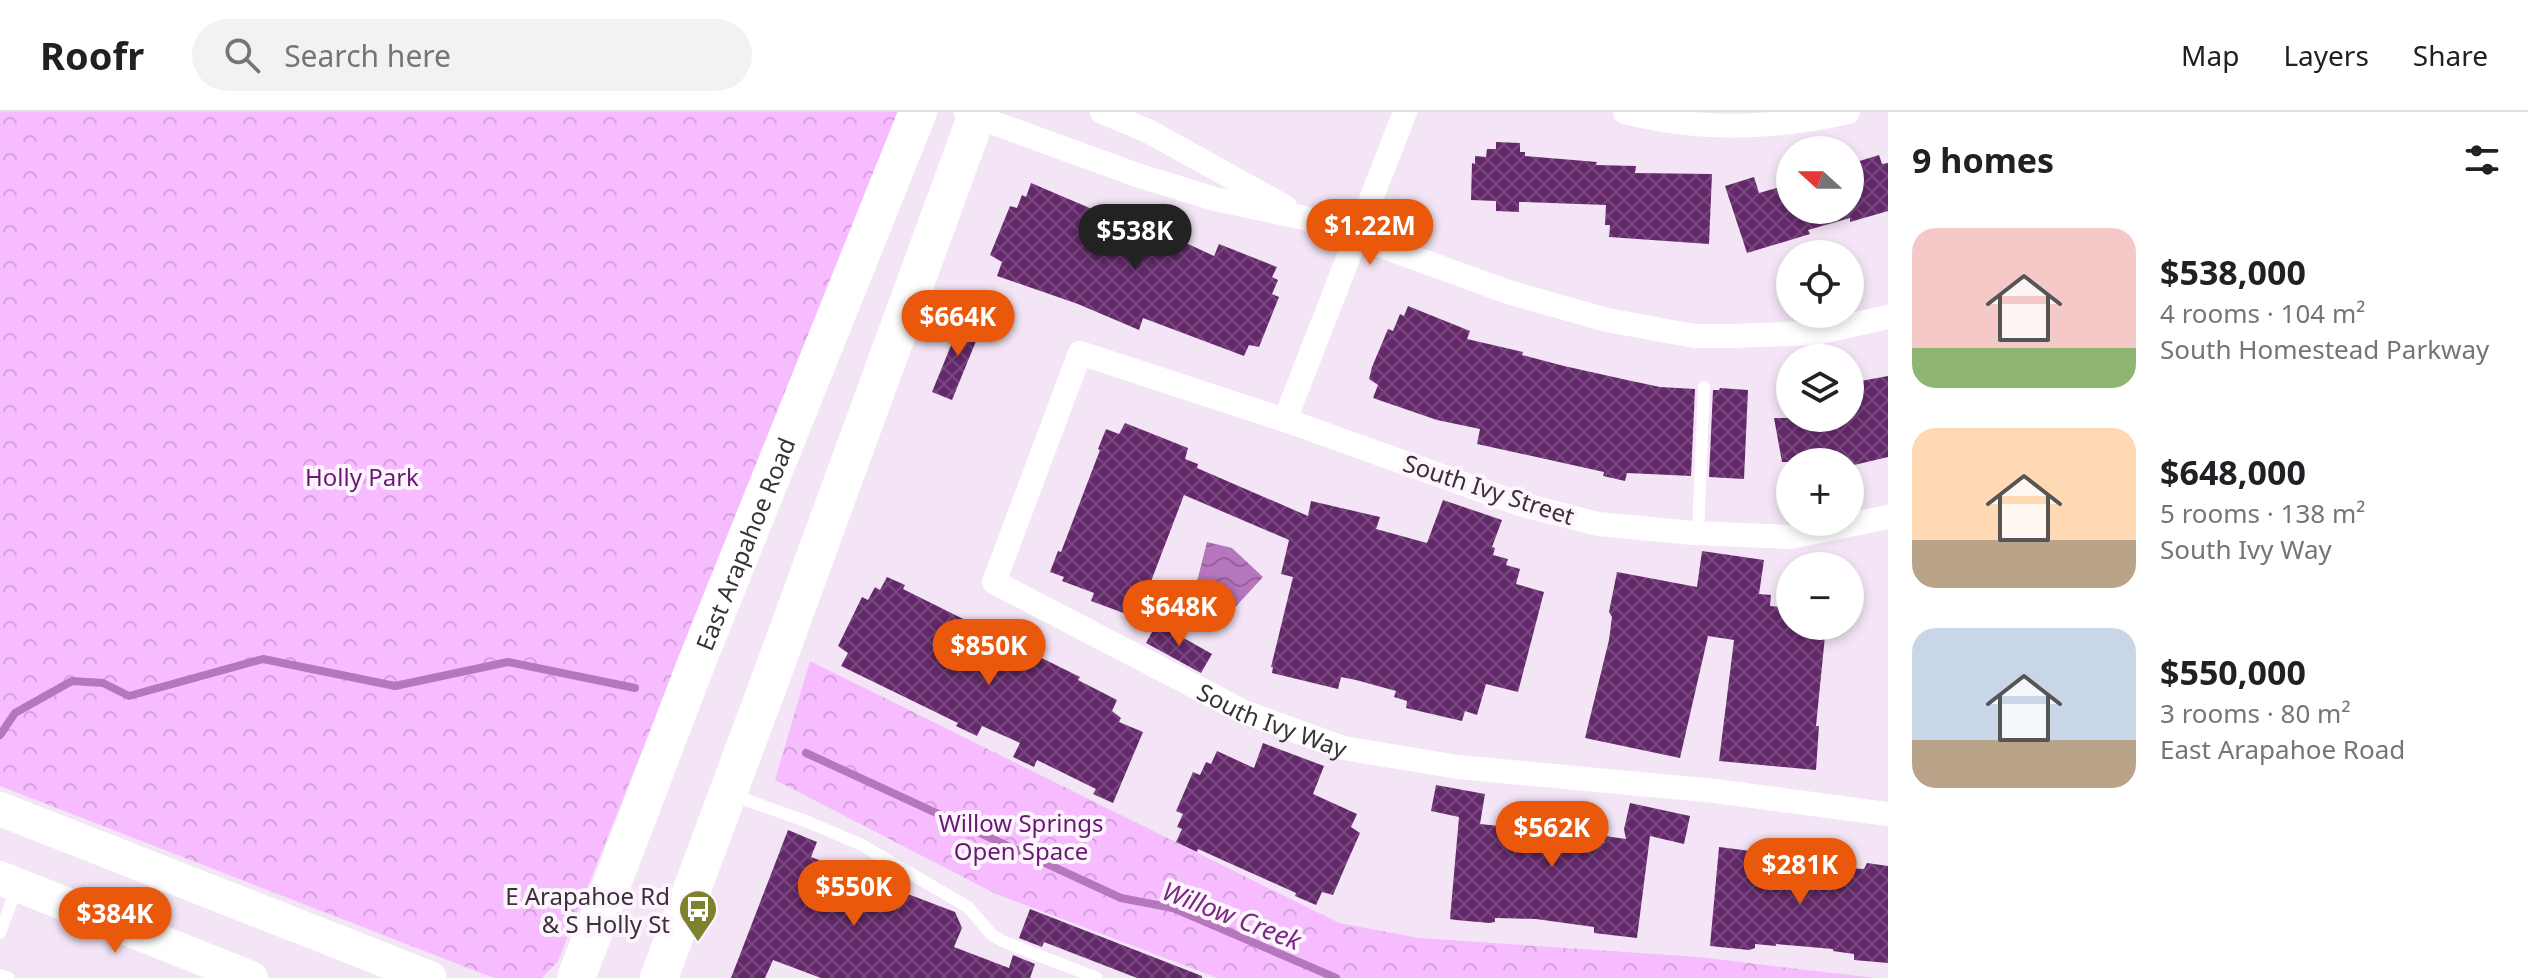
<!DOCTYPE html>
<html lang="en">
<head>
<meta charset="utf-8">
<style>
  body { margin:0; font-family:"Noto Sans",sans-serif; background:#f2f2f2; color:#202124; height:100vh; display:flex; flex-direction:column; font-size:30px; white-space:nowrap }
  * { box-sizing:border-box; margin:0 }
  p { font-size:26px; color:#757577 }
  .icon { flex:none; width:44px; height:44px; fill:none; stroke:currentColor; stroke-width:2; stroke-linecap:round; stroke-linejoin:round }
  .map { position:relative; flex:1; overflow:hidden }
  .panel { display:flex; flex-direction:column; background:#fff; width:640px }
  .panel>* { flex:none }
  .needle { width:52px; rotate:291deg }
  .buttons { position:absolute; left:1776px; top:24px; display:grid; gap:16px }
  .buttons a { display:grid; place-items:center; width:88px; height:88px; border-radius:50%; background:#fff; box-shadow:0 4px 12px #0003; font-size:40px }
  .price { position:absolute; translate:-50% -68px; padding:0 18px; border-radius:28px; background:#ea580c; color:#fff; font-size:26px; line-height:52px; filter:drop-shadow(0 2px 4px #0008) }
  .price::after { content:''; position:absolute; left:50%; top:48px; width:24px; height:18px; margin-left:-12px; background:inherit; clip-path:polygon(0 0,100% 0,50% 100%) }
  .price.selected { background:#222; color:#fff }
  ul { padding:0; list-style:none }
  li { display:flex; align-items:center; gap:24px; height:200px; padding:0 24px }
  li span { display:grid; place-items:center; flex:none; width:224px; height:160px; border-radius:24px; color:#555 }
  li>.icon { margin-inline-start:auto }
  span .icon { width:96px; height:96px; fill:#fffc; stroke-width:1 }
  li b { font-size:34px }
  h2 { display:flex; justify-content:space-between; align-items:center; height:96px; padding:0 24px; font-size:34px }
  header { display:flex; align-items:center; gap:48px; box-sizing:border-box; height:112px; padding:0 40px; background:#fff; border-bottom:2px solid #e0e0e0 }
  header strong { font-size:38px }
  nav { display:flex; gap:44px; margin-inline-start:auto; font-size:28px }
  .search { width:560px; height:72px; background:#f2f2f2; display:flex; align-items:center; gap:20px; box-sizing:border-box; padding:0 28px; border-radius:44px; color:#757577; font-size:30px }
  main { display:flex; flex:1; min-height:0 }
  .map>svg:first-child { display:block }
  .park { fill:url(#park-crowns) }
  .water { fill:url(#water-waves) }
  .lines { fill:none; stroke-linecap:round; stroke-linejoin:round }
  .stream { stroke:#b576bd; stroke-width:8 }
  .building { fill:url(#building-cross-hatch) }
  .lane { stroke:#fff; stroke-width:12 }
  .street { stroke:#fff; stroke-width:24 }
  .secondary { stroke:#fff; stroke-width:34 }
  .primary { stroke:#fff; stroke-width:38 }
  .labels { text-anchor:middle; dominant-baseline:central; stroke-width:8; stroke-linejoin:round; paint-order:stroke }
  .park-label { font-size:24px; fill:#681a72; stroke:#fdf4fe }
  .street-label { font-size:24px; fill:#393339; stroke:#fdf4fe }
  .poi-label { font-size:24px; fill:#393339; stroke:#fdf4fe; text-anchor:end }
  .water-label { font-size:26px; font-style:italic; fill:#772a81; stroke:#fdf4fe }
</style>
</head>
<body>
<header>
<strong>Roofr</strong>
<div class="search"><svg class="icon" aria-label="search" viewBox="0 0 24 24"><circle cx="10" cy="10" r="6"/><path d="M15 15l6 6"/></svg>Search here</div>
<nav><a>Map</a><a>Layers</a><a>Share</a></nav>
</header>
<main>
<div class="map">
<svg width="1888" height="866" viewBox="0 0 1888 866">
  <defs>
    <pattern id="park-crowns" width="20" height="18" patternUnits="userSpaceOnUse" patternTransform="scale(2)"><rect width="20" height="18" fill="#f7bcff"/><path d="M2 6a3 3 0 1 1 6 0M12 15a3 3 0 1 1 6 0" fill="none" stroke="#d4a2db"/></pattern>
    <pattern id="water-waves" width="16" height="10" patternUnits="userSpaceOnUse" patternTransform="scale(2)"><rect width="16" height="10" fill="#b576bd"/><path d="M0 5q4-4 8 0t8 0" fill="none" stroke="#94619b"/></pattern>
    <pattern id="building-cross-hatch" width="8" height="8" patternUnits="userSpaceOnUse" patternTransform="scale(2)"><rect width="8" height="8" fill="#64296b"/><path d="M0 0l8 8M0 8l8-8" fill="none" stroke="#77487d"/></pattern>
  </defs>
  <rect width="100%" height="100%" fill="#f3e5f5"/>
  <g class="park">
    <path d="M0 0H898L558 849 542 866H494L0 674Z"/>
    <path d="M810 549 1339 811 1419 826 1699 845 1875 866H1218L996 782 775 668Z"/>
  </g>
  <path class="water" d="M1207 430 1232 436 1263 465 1216 516 1187 509Z"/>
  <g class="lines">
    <g class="stream">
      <path d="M0 623 15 601 72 569 103 571 129 584 263 547 395 574 508 550 635 576"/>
      <path d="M806 641 1121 786 1173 796 1336 866"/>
    </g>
  </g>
  <g class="building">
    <path d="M1496 30 1520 31V40H1525V44L1597 50 1596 53 1636 54 1635 61 1712 62 1709 132 1609 125 1610 113H1605L1606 93 1523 90H1519V100L1496 99V89L1471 88 1472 51 1475 52V44L1486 45 1487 37H1496Z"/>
    <path d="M1879 43 1882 52 1888 51V99L1850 110V106L1808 118 1810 122 1747 141 1725 74 1754 65 1759 81 1790 72V98H1850V52Z"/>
    <path d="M1031 71 1092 97 1173 125 1214 144 1219 132 1277 155 1272 165 1278 168 1272 182 1279 185 1259 235 1249 233 1244 244 1143 206 1139 218 1078 192 997 164 1002 150 990 143 1010 94 1017 96 1022 83 1026 85Z"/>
    <path d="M1408 194 1470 219 1467 227 1523 240 1522 243 1564 254 1627 268 1660 275 1695 277 1691 364 1627 361 1625 369 1603 364 1604 360 1477 332 1480 317 1437 308 1373 286 1378 273 1369 267 1372 255 1388 217 1393 219 1400 202 1404 204Z"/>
    <path d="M963 204 983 212 952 288 932 280Z"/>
    <path d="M1888 264V345L1850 354V350H1782L1774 306H1850V271Z"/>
    <path d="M1720 276 1748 278 1744 367 1709 365 1713 278H1719Z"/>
    <path d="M1125 311 1188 336 1185 347 1198 352 1197 356 1308 404 1311 389 1380 405 1376 417 1427 431 1443 388 1502 408 1492 435 1495 436 1493 443 1508 447 1506 453 1520 457 1516 472 1544 480 1518 580 1486 572 1477 603 1465 599 1462 609 1406 596 1407 589 1394 585 1396 579 1356 568 1341 565 1338 577 1272 561 1273 555H1271L1293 465 1281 462 1289 428 1184 383 1150 472 1153 474 1140 507 1091 489 1094 481 1062 469 1064 465 1050 460 1058 439 1061 440 1100 338 1098 337 1106 317 1119 322Z"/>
    <path d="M1702 439 1764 448 1759 482 1771 483 1770 494 1790 496V514H1826L1816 614H1819L1816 658 1719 649 1734 528 1708 524 1680 646 1585 626 1609 528 1612 505 1609 500 1617 460 1697 475Z"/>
    <path d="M887 465 905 473 903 477 1080 565 1078 568 1117 588 1112 599 1121 606 1119 610 1143 620 1113 691 1093 682 1096 677 1037 648 1034 655 1013 645 1020 631 982 614 977 624 956 614 958 611 841 554 848 541 838 534 862 485 868 488 875 475 880 478Z"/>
    <path d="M1157 511 1212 542 1201 561 1146 531Z"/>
    <path d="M1263 631 1324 654 1313 682 1357 702 1351 715 1360 721 1345 755 1333 783 1322 780 1316 793 1295 784 1296 781 1198 737 1197 740 1176 730 1182 717 1177 715 1183 702 1176 699 1193 660 1200 663 1206 650 1211 652 1217 639 1254 656Z"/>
    <path d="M1436 673 1485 682 1480 712 1499 714 1504 716V720L1542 727 1604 731 1605 724 1626 727 1624 717 1630 691 1690 704 1684 732 1650 724 1637 826 1594 821V815L1536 807 1495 806V810L1489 811 1456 808 1450 807 1459 705 1431 699Z"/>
    <path d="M788 718 817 730 811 745 955 800 962 816 954 835 1009 856 1013 843 1035 852 1030 866H821L773 848 765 866H731Z"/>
    <path d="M1719 735 1759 740 1764 742V747L1802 753 1864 757 1867 751 1888 754V851L1854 848V842L1833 839V837L1776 832V834L1755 832V836L1749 838 1710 834Z"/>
    <path d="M1030 797 1202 864V866H1137L1044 830 1042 835 1019 826Z"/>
  </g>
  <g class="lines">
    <g class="lane">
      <path d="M1698 421 1704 275"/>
      <path d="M732 683 808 710 860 732 968 795 991 822 1002 829 1097 866"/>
      <path d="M0 821 17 775"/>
      <path d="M0 863 9 866"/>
    </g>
    <g class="street">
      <path d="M1102 0 1148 19 1285 95"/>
      <path d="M1625 0C1700 20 1773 17 1848 0"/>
      <path d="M966 1 1137 63 1215 87 1305 106 1508 180 1607 208 1694 224H1733L1816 221 1888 205"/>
      <path d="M1285 308 1405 0"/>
      <path id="s1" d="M1888 405 1790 425 1693 421 1598 412 1520 392 1285 308 1080 241 994 470 1244 600 1343 636 1458 655 1715 679 1888 702"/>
    </g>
    <g class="secondary">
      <path d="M0 697 430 866"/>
      <path d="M0 766 251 866"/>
    </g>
    <g class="primary">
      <path id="s2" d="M576 866 696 552 918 0"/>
      <path d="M659 866 766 579 978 0"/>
    </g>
  </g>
  <defs>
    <symbol id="bus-pin" viewBox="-11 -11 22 30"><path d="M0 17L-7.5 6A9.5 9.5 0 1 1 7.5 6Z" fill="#7d822d" stroke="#fdf4fe"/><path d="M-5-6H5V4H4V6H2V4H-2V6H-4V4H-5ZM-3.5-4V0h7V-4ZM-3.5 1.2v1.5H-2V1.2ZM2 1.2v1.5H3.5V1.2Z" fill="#fff"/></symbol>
  </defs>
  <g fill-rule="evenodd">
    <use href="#bus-pin" x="676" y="775" width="44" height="60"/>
  </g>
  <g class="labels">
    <g class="park-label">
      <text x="362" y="364">Holly Park</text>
      <text x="1021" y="710">Willow Springs<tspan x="1021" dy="28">Open Space</tspan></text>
    </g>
    <g class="street-label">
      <text transform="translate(1489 377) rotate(18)">South Ivy Street</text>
      <text stroke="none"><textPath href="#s2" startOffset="466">East Arapahoe Road</textPath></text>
      <text stroke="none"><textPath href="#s1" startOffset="1394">South Ivy Way</textPath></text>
    </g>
    <g class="poi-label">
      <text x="670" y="783">E Arapahoe Rd<tspan x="670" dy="28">&amp; S Holly St</tspan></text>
    </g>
    <g class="water-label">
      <text transform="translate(1232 803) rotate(21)">Willow Creek</text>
    </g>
  </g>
</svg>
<div class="buttons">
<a><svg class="needle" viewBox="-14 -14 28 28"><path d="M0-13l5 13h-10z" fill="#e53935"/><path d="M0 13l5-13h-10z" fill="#757577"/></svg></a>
<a><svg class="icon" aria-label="locate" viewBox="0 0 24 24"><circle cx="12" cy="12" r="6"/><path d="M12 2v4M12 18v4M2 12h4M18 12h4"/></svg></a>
<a><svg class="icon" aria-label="layers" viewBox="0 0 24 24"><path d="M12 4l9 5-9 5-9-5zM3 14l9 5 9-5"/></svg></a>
<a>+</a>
<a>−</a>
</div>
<b class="price" style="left:1370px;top:155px">$1.22M</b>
<b class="price selected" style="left:1135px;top:160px">$538K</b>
<b class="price" style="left:958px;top:246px">$664K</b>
<b class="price" style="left:1179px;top:536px">$648K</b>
<b class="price" style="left:989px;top:575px">$850K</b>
<b class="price" style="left:1552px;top:757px">$562K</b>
<b class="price" style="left:1800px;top:794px">$281K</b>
<b class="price" style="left:854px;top:816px">$550K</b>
<b class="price" style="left:115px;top:843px">$384K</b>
</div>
<section class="panel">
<h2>9 homes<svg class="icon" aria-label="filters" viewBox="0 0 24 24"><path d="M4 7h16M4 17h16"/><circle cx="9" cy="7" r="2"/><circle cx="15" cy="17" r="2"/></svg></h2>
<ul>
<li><span style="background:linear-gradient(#f6c9c9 75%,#8fb573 0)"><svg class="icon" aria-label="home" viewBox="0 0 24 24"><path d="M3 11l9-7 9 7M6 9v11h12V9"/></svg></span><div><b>$538,000</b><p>4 rooms · 104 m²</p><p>South Homestead Parkway</p></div></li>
<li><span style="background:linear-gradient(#ffd9b3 70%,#b9a48a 0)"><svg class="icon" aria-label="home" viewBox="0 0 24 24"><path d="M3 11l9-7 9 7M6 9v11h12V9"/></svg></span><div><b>$648,000</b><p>5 rooms · 138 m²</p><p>South Ivy Way</p></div></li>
<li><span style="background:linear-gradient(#c9d6e8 70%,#b9a48a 0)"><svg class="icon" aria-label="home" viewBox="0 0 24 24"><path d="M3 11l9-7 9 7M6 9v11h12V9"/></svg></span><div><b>$550,000</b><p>3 rooms · 80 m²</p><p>East Arapahoe Road</p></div></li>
</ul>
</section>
</main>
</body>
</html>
